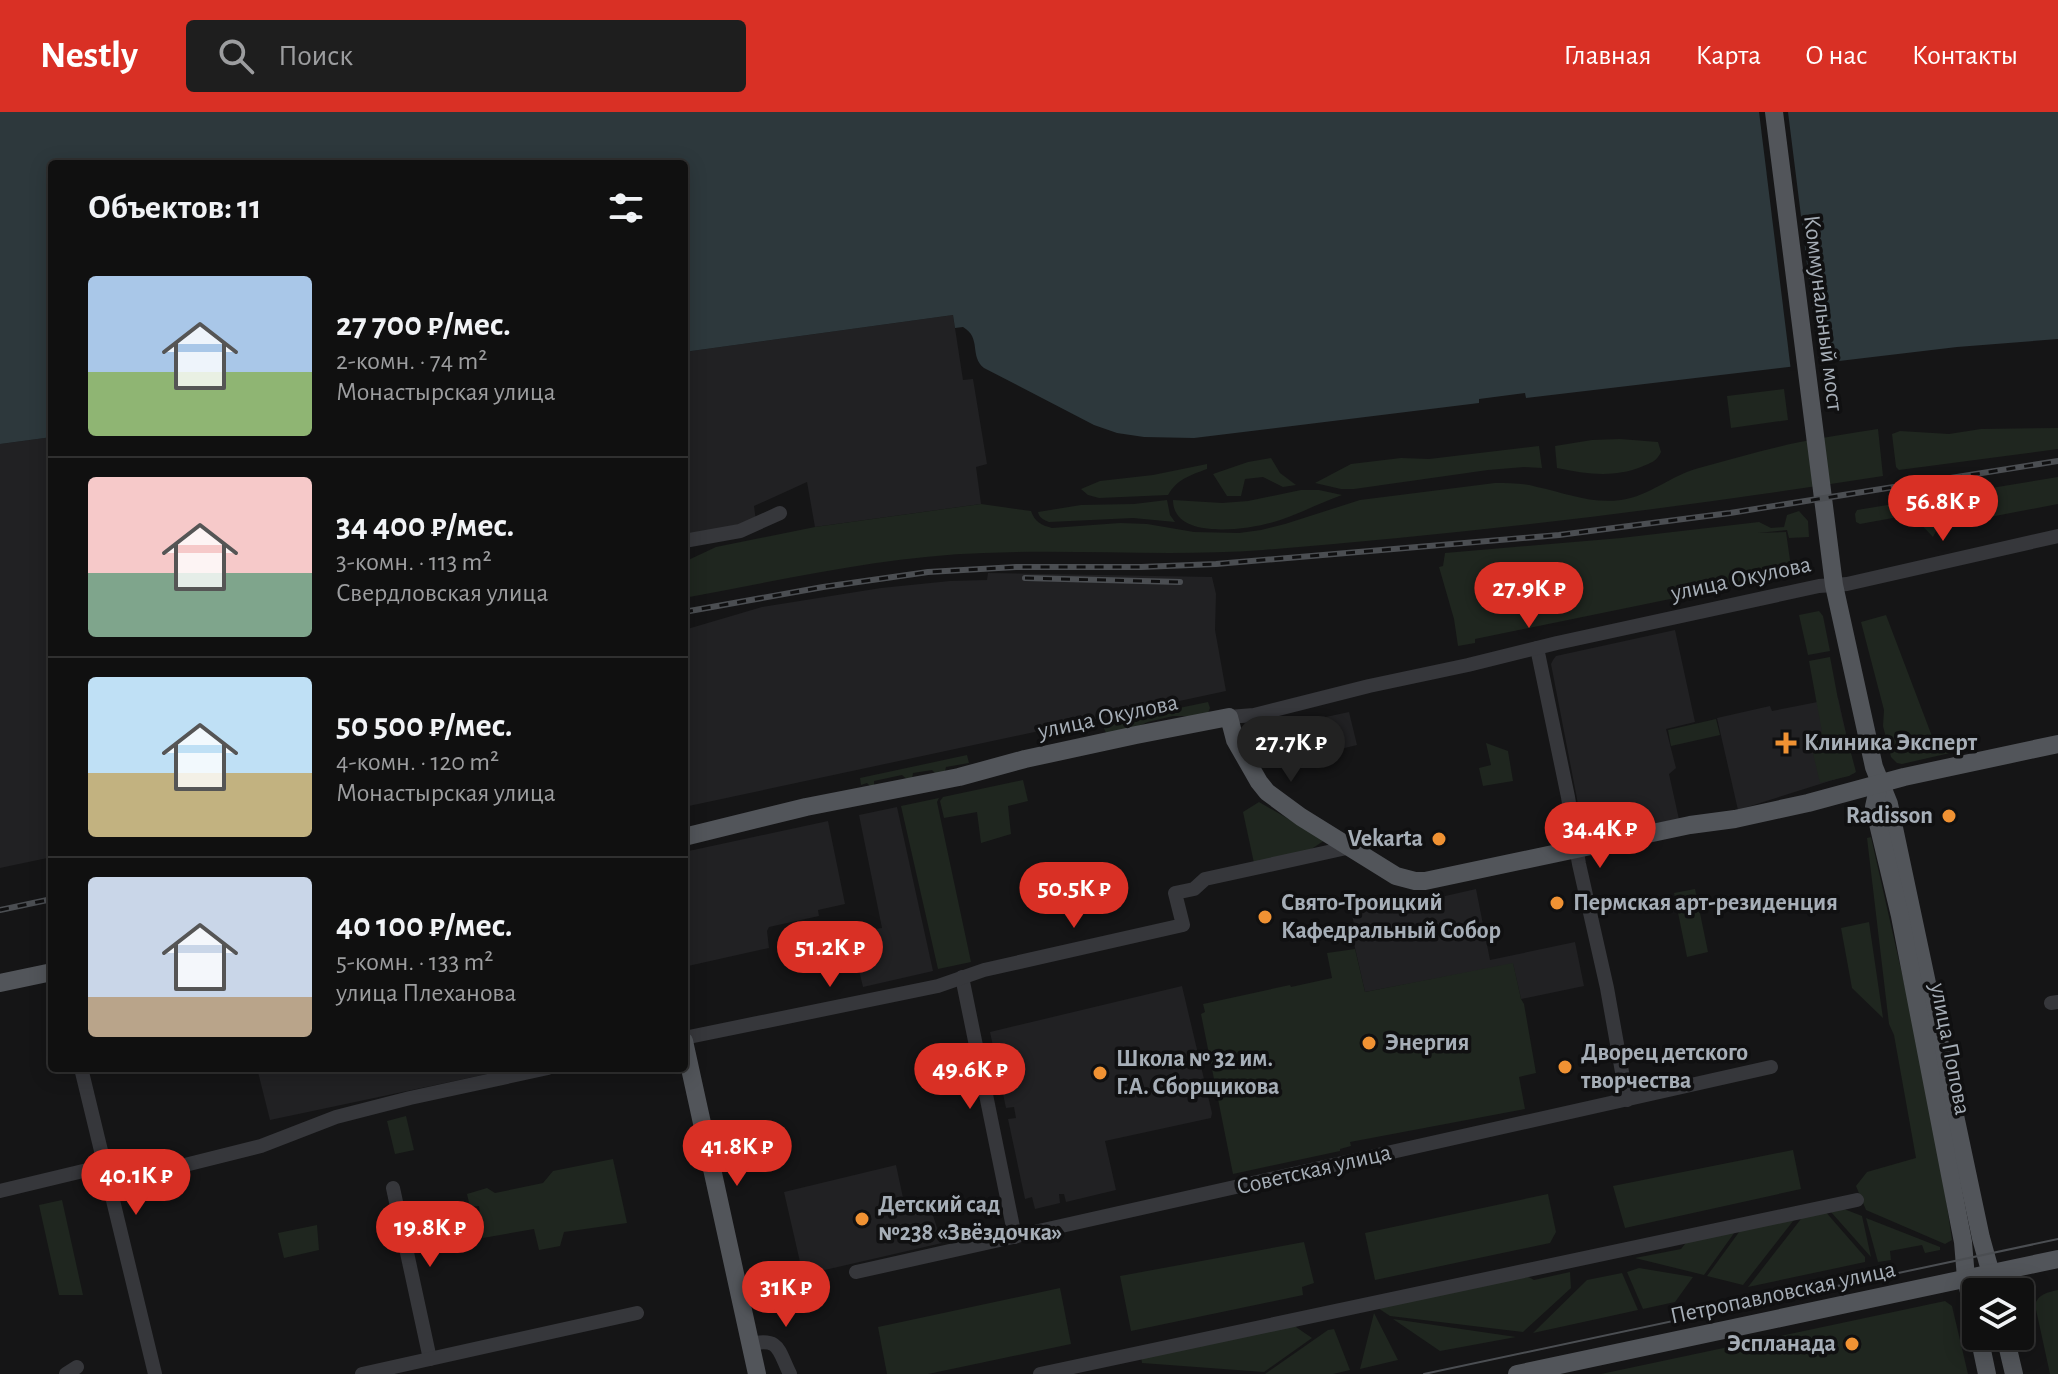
<!DOCTYPE html>
<html lang="ru">
<head>
<meta charset="utf-8">
<style>
  body { margin:0; font-family:"Alegreya Sans",sans-serif; background:#1e1e1e; color:#f1f3f6; height:100vh; display:flex; flex-direction:column; font-size:30px; white-space:nowrap }
  * { box-sizing:border-box; margin:0 }
  p { font-size:26px; color:#9c9d9f }
  .icon { flex:none; width:44px; height:44px; fill:none; stroke:currentColor; stroke-width:2; stroke-linecap:round; stroke-linejoin:round }
  .map { position:relative; flex:1; overflow:hidden }
  .side { position:absolute; left:48px; top:48px; width:640px; height:912px; display:flex; flex-direction:column; background:#101010; border-radius:8px; box-shadow:0 4px 20px #0003,0 0 0 2px #303030 }
  .side>* { flex:none }
  .controls { position:absolute; left:1962px; top:1166px; display:grid; gap:16px }
  .controls a { display:grid; place-items:center; width:72px; height:72px; border-radius:8px; background:#101010; box-shadow:0 4px 20px #0003,0 0 0 2px #303030; font-size:40px }
  .price { position:absolute; translate:-50% -68px; padding:0 18px; border-radius:28px; background:#d93025; color:#fff; font-size:26px; line-height:52px; filter:drop-shadow(0 2px 4px #0008) }
  .price::after { content:''; position:absolute; left:50%; top:48px; width:24px; height:18px; margin-left:-12px; background:inherit; clip-path:polygon(0 0,100% 0,50% 100%) }
  .price.current { background:#222; color:#fff }
  ul { padding:0; list-style:none }
  li { display:flex; align-items:center; gap:24px; height:200px; padding:0 40px }
  li+li { border-top:2px solid #303030 }
  li span { display:grid; place-items:center; flex:none; width:224px; height:160px; border-radius:8px; color:#555 }
  li>.icon { margin-inline-start:auto }
  span .icon { width:96px; height:96px; fill:#fffc; stroke-width:1 }
  li b { font-size:34px }
  h2 { display:flex; justify-content:space-between; align-items:center; height:96px; padding:0 40px; font-size:34px }
  header { display:flex; align-items:center; gap:48px; box-sizing:border-box; height:112px; padding:0 40px; background:#d93025; color:#fff }
  header strong { font-size:38px }
  nav { display:flex; gap:44px; margin-inline-start:auto; font-size:28px }
  .search { width:560px; height:72px; background:#1e1e1e; display:flex; align-items:center; gap:20px; box-sizing:border-box; padding:0 28px; border-radius:8px; color:#9c9d9f; font-size:30px }
  .map>svg:first-child { display:block }
  .built { fill:#212123 }
  .green { fill:#1f261f }
  .water { fill:#2d383c }
  .pier { fill:#151516 }
  .lines { fill:none; stroke-linecap:round; stroke-linejoin:round }
  .minor { stroke:#36373b; stroke-width:14 }
  .major { stroke:#52555a; stroke-width:18 }
  .tram { stroke:#4b4e52; stroke-width:2 }
  .rail-casing { stroke:#4b4e52; stroke-width:6 }
  .rail { stroke:#101011; stroke-width:3; stroke-dasharray:9; stroke-linecap:butt }
  .poi-dot { fill:#f09233; stroke:#101011; stroke-width:3 }
  .labels { text-anchor:middle; dominant-baseline:central; stroke-width:7; stroke-linejoin:round; paint-order:stroke }
  .street-label { font-size:24px; fill:#a6aeb7; stroke:#101011 }
  .poi-label { font-size:24px; font-weight:bold; fill:#a6aeb7; stroke:#101011; text-anchor:start }
</style>
</head>
<body>
<header>
<strong>Nestly</strong>
<div class="search"><svg class="icon" aria-label="search" viewBox="0 0 24 24"><circle cx="10" cy="10" r="6"/><path d="M15 15l6 6"/></svg>Поиск</div>
<nav><a>Главная</a><a>Карта</a><a>О нас</a><a>Контакты</a></nav>
</header>
<div class="map">
<svg width="2058" height="1262" viewBox="0 0 2058 1262">
  <rect width="100%" height="100%" fill="#151516"/>
  <g class="built">
    <path d="M953 203 963 268 973 267 987 352 976 355 981 392 815 415 807 370 754 394 756 409 684 424V240Z"/>
    <path d="M52 325V745L0 756V332Z"/>
    <path d="M988 461 1212 465 1216 482 1215 518 1226 579 684 695V518L762 495 881 476 950 469 987 468Z"/>
    <path d="M1675 518 1695 610 1666 617 1676 656 1669 662 1680 712 1590 729 1584 723 1551 552 1553 548 1556 544Z"/>
    <path d="M1838 586 1855 661 1738 698 1717 606 1770 594 1772 599Z"/>
    <path d="M1349 600 1357 633 1304 646H1295L1288 636 1284 614Z"/>
    <path d="M897 695 933 859 863 875 850 821 882 816 859 703Z"/>
    <path d="M828 709 845 792 818 798 819 804 769 815 767 819 769 836 688 854 684 835V740Z"/>
    <path d="M1476 777 1490 848 1575 830 1584 874 1521 887 1513 852 1365 880 1350 814 1354 812 1351 799 1403 789 1419 790Z"/>
    <path d="M1182 874 1212 1001 1211 1006 1105 1029 1116 1078 1066 1090 1064 1082H1059L1060 1091 1035 1097 1032 1085 1025 1087 1008 1007 1016 1006 1014 995 1006 996 990 920Z"/>
    <path d="M257 956H516L270 1008Z"/>
    <path d="M896 1053 905 1095 926 1090 929 1091 942 1131 803 1163 784 1080Z"/>
  </g>
  <g class="green">
    <path d="M1784 277 1788 308 1731 316 1727 284Z"/>
    <path d="M2058 316V337L1899 358 1896 355 1892 322 1900 319 1949 322 1981 317Z"/>
    <path d="M1878 317 1883 364C1678 396 1470 422 1263 438 1170 445 1077 437 984 441 883 444 783 468 684 486V450L716 435 815 415 981 392 1031 399C1035 410 1041 413 1052 416L1120 411 1147 412 1194 420 1239 421 1261 418 1285 412 1360 388 1495 371C1509 371 1523 371 1537 375 1566 381 1590 392 1621 388 1650 384 1671 363 1699 356 1732 347 1766 337 1800 330 1825 325 1852 321 1878 317Z"/>
    <path d="M1620 327 1658 330 1661 340C1657 349 1651 351 1641 355 1613 366 1586 362 1557 356L1555 334 1592 328Z"/>
    <path d="M1539 334 1542 356 1524 355 1488 358 1354 377H1341L1315 371 1351 352 1401 346 1429 347Z"/>
    <path d="M1271 346 1280 361 1296 373 1283 375 1263 365 1245 367 1241 384H1227L1213 362 1248 350Z"/>
    <path d="M1207 352V357C1191 363 1177 367 1168 383L1099 386 1088 383 1081 377 1100 369 1153 363Z"/>
    <path d="M2058 365V392L1938 415 1933 425 1915 406 1909 403 1860 412 1856 410 1855 402 1857 398Z"/>
    <path d="M1301 378H1319L1342 383C1322 390 1303 400 1283 407 1256 417 1173 431 1173 388L1222 391 1248 389Z"/>
    <path d="M1167 388 1170 403 1175 410 1133 406 1049 410C1044 408 1039 406 1038 400L1081 393 1134 392Z"/>
    <path d="M1799 399 1808 409 1809 425 1789 426 1787 418 1758 421 1786 420 1792 462 1475 527V531L1458 534 1454 507 1439 455 1443 454 1445 441 1621 426 1759 410 1771 416 1784 415 1787 403Z"/>
    <path d="M1819 499 1823 504 1830 539 1808 543 1799 503Z"/>
    <path d="M1886 503 1933 627 1950 641 1902 652 1897 651 1891 645 1883 614 1884 598 1861 510Z"/>
    <path d="M1830 545 1841 603 1856 660 1849 664 1820 671 1809 624 1822 620 1809 549Z"/>
    <path d="M1208 590 1210 596 1208 601 1197 604H1173L1148 610 1132 617 1107 623 1102 612Z"/>
    <path d="M1716 607 1720 623 1671 634 1668 618Z"/>
    <path d="M1486 631 1508 639 1513 669 1483 674 1479 656 1491 653Z"/>
    <path d="M967 643 969 651 946 655 944 663H937L932 658 913 661 912 668H908L902 663 874 669V674L871 675 867 671 861 673 860 666Z"/>
    <path d="M1023 668 1028 689 1008 694 1011 722 981 731 977 700 944 706 940 689 943 685Z"/>
    <path d="M939 686 937 690 971 850 938 857 901 694Z"/>
    <path d="M1259 690 1325 728 1310 738 1254 751 1243 700Z"/>
    <path d="M1871 725 1933 999 1952 1128 1945 1132 1866 1098 1856 1074 1867 1060 1916 1046 1894 923 1889 912 1867 726Z"/>
    <path d="M1695 777 1708 840 1687 845 1674 781Z"/>
    <path d="M1869 810 1883 906 1852 876 1841 816Z"/>
    <path d="M1355 837 1365 880 1513 851 1521 887 1524 892 1536 961 1519 965 1525 997 1350 1030 1351 1034 1340 1037V1039L1233 1062 1201 902 1205 900 1203 892 1290 873 1291 875 1332 866 1327 841Z"/>
    <path d="M406 1004 414 1038 395 1042 387 1009Z"/>
    <path d="M1793 1038 1801 1077 1625 1116 1613 1074Z"/>
    <path d="M613 1047 627 1111 564 1120 560 1134 539 1138 534 1117 483 1126 479 1094 470 1095 467 1082 487 1076 495 1081 543 1071 553 1059Z"/>
    <path d="M1548 1082 1556 1120 1550 1131 1375 1168 1365 1121Z"/>
    <path d="M62 1088 83 1183H59L39 1093Z"/>
    <path d="M1844 1097 1862 1104 1871 1145 1831 1100Z"/>
    <path d="M1824 1098 1865 1145V1150L1748 1175 1804 1103Z"/>
    <path d="M1797 1104 1743 1173 1707 1164 1742 1116Z"/>
    <path d="M1866 1106 1940 1135V1138L1925 1141 1922 1133 1890 1139 1891 1148 1878 1150Z"/>
    <path d="M317 1113 319 1138 284 1146 278 1121Z"/>
    <path d="M1737 1117 1704 1163 1635 1146 1681 1137 1689 1127Z"/>
    <path d="M1304 1130 1314 1171 1302 1175 1303 1183 1131 1219 1120 1164Z"/>
    <path d="M1639 1156 1693 1165 1675 1190 1643 1197 1627 1160Z"/>
    <path d="M1570 1160 1571 1176 1523 1220 1390 1204 1375 1194 1523 1162 1534 1168Z"/>
    <path d="M1622 1161 1638 1198 1533 1221 1587 1168Z"/>
    <path d="M1060 1176 1071 1232 928 1262H887L878 1215Z"/>
    <path d="M2058 1178V1262H2050L2035 1193C2038 1182 2048 1180 2058 1178Z"/>
    <path d="M1945 1189 1952 1194 1968 1262H1601Z"/>
    <path d="M1374 1201 1398 1248 1360 1257Z"/>
    <path d="M1393 1207 1516 1225 1440 1239Z"/>
    <path d="M1293 1213 1312 1226 1264 1260 1142 1251 1141 1244Z"/>
    <path d="M1334 1217 1350 1258 1333 1262H1265L1328 1218Z"/>
  </g>
  <path class="water" d="M0 0H2058V227L1957 235 1526 286 1525 281 1479 287V291L1194 326 1144 325 1117 321 1094 313 984 256C969 244 982 226 963 215L955 216 953 203 684 240V52H52V325L0 332Z"/>
  <path class="pier" d="M1759 0H1788L1820 256 1791 259Z"/>
  <g class="lines">
    <g class="minor">
      <path d="M684 429 740 419 780 401"/>
      <path d="M1537 536 1568 685 1579 752 1607 876 1627 988"/>
      <path d="M1229 605 1254 603 1369 574 1468 553 1557 531 1819 474 1847 472 2058 424"/>
      <path d="M962 865 1015 1125"/>
      <path d="M2051 891 2058 890"/>
      <path d="M684 926 938 874 984 858 1183 813 1175 781 1194 777 1205 767 1351 735"/>
      <path d="M81 956 155 1262"/>
      <path d="M109 1072 261 1034 336 1005 410 986 548 956"/>
      <path d="M393 1076 430 1247"/>
      <path d="M0 1079 104 1054"/>
      <path d="M856 1160 1771 955"/>
      <path d="M750 1232C780 1225 778 1238 790 1262"/>
      <path d="M66 1262 77 1255"/>
      <path d="M362 1262 637 1201"/>
      <path d="M1040 1262 1857 1088"/>
    </g>
    <g class="major">
      <path d="M1774 0 1834 473 1874 655 1889 692 1981 1126 1996 1180"/>
      <path d="M1879 672 1874 695 1900 804 1963 1130 1966 1166 1976 1212"/>
      <path d="M684 725 806 695 959 665 1025 647 1136 623 1229 605 1235 628 1259 670 1267 680 1301 705 1396 764 1415 769H1425L1690 713 1735 707 1808 691 1904 665 2058 632"/>
      <path d="M0 871 52 860"/>
      <path d="M684 929 757 1262"/>
      <path d="M1979 1224 1987 1262"/>
      <path d="M2005 1224 2014 1262"/>
      <path d="M1517 1262 2058 1147"/>
    </g>
    <path class="tram" d="M1424 1262 2058 1127"/>
    <defs>
      <g id="rail">
        <path d="M1025 466 1180 470"/>
        <path d="M684 500 823 475 928 460 1016 455H1141L1216 452 1559 423 1730 401 2058 349"/>
        <path d="M0 798 52 787"/>
      </g>
    </defs>
    <use href="#rail" class="rail-casing"/>
    <use href="#rail" class="rail"/>
  </g>
  <g class="poi-dot">
    <path d="M1782 619h8v8h8v8h-8v8h-8v-8h-8v-8h8z"/>
    <circle cx="1949" cy="704" r="8"/>
    <circle cx="1439" cy="727" r="8"/>
    <circle cx="1557" cy="791" r="8"/>
    <circle cx="1265" cy="805" r="8"/>
    <circle cx="1369" cy="931" r="8"/>
    <circle cx="1565" cy="955" r="8"/>
    <circle cx="1100" cy="961" r="8"/>
    <circle cx="862" cy="1107" r="8"/>
    <circle cx="1852" cy="1232" r="8"/>
  </g>
  <g class="labels">
    <g class="street-label">
      <text transform="translate(1823 201) rotate(83)">Коммунальный мост</text>
      <text transform="translate(1741 467) rotate(-12)">улица Окулова</text>
      <text transform="translate(1108 605) rotate(-12)">улица Окулова</text>
      <text transform="translate(1950 937) rotate(79)">улица Попова</text>
      <text transform="translate(1314 1058) rotate(-13)">Советская улица</text>
      <text transform="translate(1783 1181) rotate(-12)">Петропавловская улица</text>
    </g>
    <g class="poi-label">
      <text x="1804" y="631">Клиника Эксперт</text>
      <text x="1933" y="704" text-anchor="end">Radisson</text>
      <text x="1423" y="727" text-anchor="end">Vekarta</text>
      <text x="1281" y="791">Свято-Троицкий<tspan x="1281" dy="28">Кафедральный Собор</tspan></text>
      <text x="1573" y="791">Пермская арт-резиденция</text>
      <text x="1385" y="931">Энергия</text>
      <text x="1581" y="941">Дворец детского<tspan x="1581" dy="28">творчества</tspan></text>
      <text x="1116" y="947">Школа № 32 им.<tspan x="1116" dy="28">Г.А. Сборщикова</tspan></text>
      <text x="878" y="1093">Детский сад<tspan x="878" dy="28">№238 «Звёздочка»</tspan></text>
      <text x="1836" y="1232" text-anchor="end">Эспланада</text>
    </g>
  </g>
</svg>
<div class="controls">
<a><svg class="icon" aria-label="layers" viewBox="0 0 24 24"><path d="M12 4l9 5-9 5-9-5zM3 14l9 5 9-5"/></svg></a>
</div>
<b class="price" style="left:1943px;top:431px">56.8K ₽</b>
<b class="price" style="left:1529px;top:518px">27.9K ₽</b>
<b class="price current" style="left:1291px;top:672px">27.7K ₽</b>
<b class="price" style="left:1600px;top:758px">34.4K ₽</b>
<b class="price" style="left:1074px;top:818px">50.5K ₽</b>
<b class="price" style="left:830px;top:877px">51.2K ₽</b>
<b class="price" style="left:970px;top:999px">49.6K ₽</b>
<b class="price" style="left:737px;top:1076px">41.8K ₽</b>
<b class="price" style="left:136px;top:1105px">40.1K ₽</b>
<b class="price" style="left:430px;top:1157px">19.8K ₽</b>
<b class="price" style="left:786px;top:1217px">31K ₽</b>
<section class="side">
<h2>Объектов: 11<svg class="icon" aria-label="filters" viewBox="0 0 24 24"><path d="M4 7h16M4 17h16"/><circle cx="9" cy="7" r="2"/><circle cx="15" cy="17" r="2"/></svg></h2>
<ul>
<li><span style="background:linear-gradient(#a9c7e8 60%,#8fb573 0)"><svg class="icon" aria-label="home" viewBox="0 0 24 24"><path d="M3 11l9-7 9 7M6 9v11h12V9"/></svg></span><div><b>27 700 ₽/мес.</b><p>2-комн. · 74 m²</p><p>Монастырская улица</p></div></li>
<li><span style="background:linear-gradient(#f6c9c9 60%,#7fa58c 0)"><svg class="icon" aria-label="home" viewBox="0 0 24 24"><path d="M3 11l9-7 9 7M6 9v11h12V9"/></svg></span><div><b>34 400 ₽/мес.</b><p>3-комн. · 113 m²</p><p>Свердловская улица</p></div></li>
<li><span style="background:linear-gradient(#bfe0f5 60%,#c2b280 0)"><svg class="icon" aria-label="home" viewBox="0 0 24 24"><path d="M3 11l9-7 9 7M6 9v11h12V9"/></svg></span><div><b>50 500 ₽/мес.</b><p>4-комн. · 120 m²</p><p>Монастырская улица</p></div></li>
<li><span style="background:linear-gradient(#c9d6e8 75%,#b9a48a 0)"><svg class="icon" aria-label="home" viewBox="0 0 24 24"><path d="M3 11l9-7 9 7M6 9v11h12V9"/></svg></span><div><b>40 100 ₽/мес.</b><p>5-комн. · 133 m²</p><p>улица Плеханова</p></div></li>
</ul>
</section>
</div>
</body>
</html>
